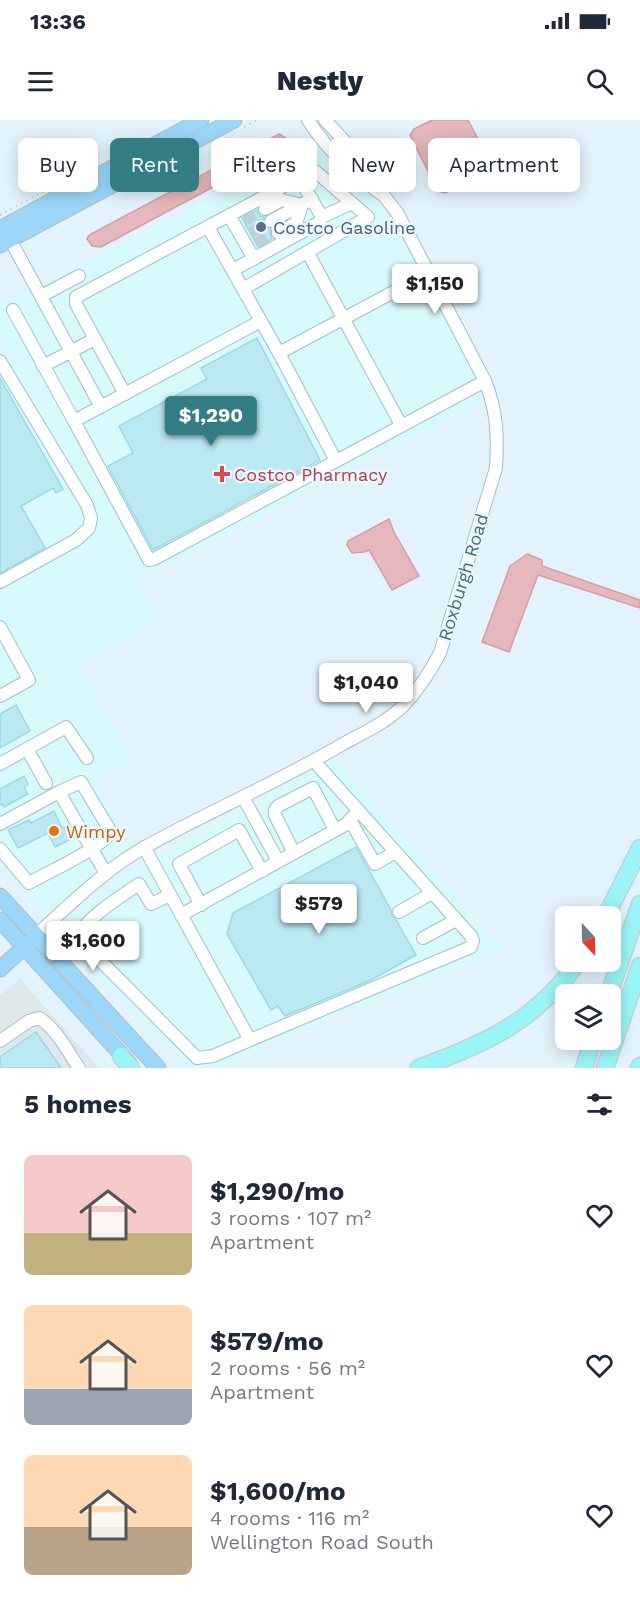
<!DOCTYPE html>
<html lang="en">
<head>
<meta charset="utf-8">
<style>
  body { margin:0; font-family:"Work Sans",sans-serif; background:#f6f6f7; color:#1f2937; height:100vh; display:flex; flex-direction:column; font-size:22px; white-space:nowrap }
  * { box-sizing:border-box; margin:0 }
  p { font-size:20px; color:#747a83 }
  .icon { flex:none; width:33px; height:33px; fill:none; stroke:currentColor; stroke-width:2; stroke-linecap:round; stroke-linejoin:round }
  .map { position:relative; height:948px; overflow:hidden }
  .sheet { display:flex; flex-direction:column; background:#fff; flex:1 }
  .sheet>* { flex:none }
  .hud { position:absolute; left:18px; top:18px; width:604px; height:54px; display:flex; gap:12px }
  .needle { width:39px; rotate:158deg }
  .fabs { position:absolute; left:555px; top:786px; display:grid; gap:12px }
  .fabs a { display:grid; place-items:center; width:66px; height:66px; border-radius:9px; background:#fff; box-shadow:0 3px 15px #0003; font-size:30px }
  .price { position:absolute; translate:-50% -51px; padding:0 14px; border-radius:6px; background:#fff; color:#222; font-size:20px; line-height:39px; filter:drop-shadow(0 2px 3px #0008) }
  .price::after { content:''; position:absolute; left:50%; top:36px; width:18px; height:14px; margin-left:-9px; background:inherit; clip-path:polygon(0 0,100% 0,50% 100%) }
  .price.on { background:#327e84; color:#fff }
  ul { padding:0; list-style:none }
  li { display:flex; align-items:center; gap:18px; height:150px; padding:0 24px }
  li span { display:grid; place-items:center; flex:none; width:168px; height:120px; border-radius:9px; color:#555 }
  li>.icon { margin-inline-start:auto }
  span .icon { width:72px; height:72px; fill:#fffc; stroke-width:1 }
  li b { font-size:26px }
  h2 { display:flex; justify-content:space-between; align-items:center; height:72px; padding:0 24px; font-size:26px }
  .pill { padding:0 21px; border-radius:9px; background:#fff; box-shadow:0 3px 15px #0003; font-size:21px; line-height:54px }
  .pill.on { background:#327e84; color:#fff }
  .status { display:flex; justify-content:space-between; align-items:center; height:42px; padding:0 30px; background:#fff; direction:ltr }
  .status svg { height:16px; fill:currentColor }
  header { display:flex; justify-content:space-between; align-items:center; height:78px; padding:0 24px; background:#fff; font-size:27px; font-weight:800 }
  .map>svg:first-child { display:block }
  .commercial { fill:#d7fafc }
  .industrial { fill:#dee8eb }
  .water { fill:#e5b8bd; stroke:#d79ea4; stroke-width:1.5 }
  .building { fill:#bbe9f1; stroke:#9bdae4; stroke-width:1.5 }
  .lines { fill:none; stroke-linecap:round; stroke-linejoin:round }
  .minor-tunnel { stroke:#bcd2da; stroke-width:12; stroke-dasharray:12 6; stroke-linecap:butt }
  .minor-casing { stroke:#a2bfc6; stroke-width:14 }
  .major-casing { stroke:#afc0c2; stroke-width:17 }
  .highway-casing { stroke:#c5d1d3; stroke-width:19 }
  .path { stroke:#9eced6; stroke-width:1.5; stroke-dasharray:1.5 4.5; stroke-linecap:butt }
  .minor { stroke:#fff; stroke-width:12 }
  .major { stroke:#9cd7fa; stroke-width:15 }
  .highway { stroke:#9af5f6; stroke-width:16 }
  .service-dot { fill:#5c6f8a; stroke:#e9f7ff; stroke-width:2 }
  .health-dot { fill:#e0444e; stroke:#e9f7ff; stroke-width:2 }
  .food-dot { fill:#e8710a; stroke:#e9f7ff; stroke-width:2 }
  .labels { text-anchor:middle; dominant-baseline:central; stroke-width:4.5; stroke-linejoin:round; paint-order:stroke }
  .service-label { font-size:18px; fill:#4e5e75; stroke:#e9f7ff; text-anchor:start }
  .health-label { font-size:18px; fill:#be3a42; stroke:#e9f7ff; text-anchor:start }
  .street-label { font-size:18px; fill:#496f74; stroke:#e9f7ff }
  .food-label { font-size:18px; fill:#c56008; stroke:#e9f7ff; text-anchor:start }
</style>
</head>
<body>
<div class="status"><b>13:36</b><svg viewBox="0 0 49 12"><path d="M0 12V9h3v3zM5 12V6h3v6zM10 12V3h3v9zM15 12V0h3v12zM26 1h20v11H26zM47 4h2v5h-2z"/></svg></div>
<header><svg class="icon" aria-label="menu" viewBox="0 0 24 24"><path d="M4 6h16M4 12h16M4 18h16"/></svg>Nestly<svg class="icon" aria-label="search" viewBox="0 0 24 24"><circle cx="10" cy="10" r="6"/><path d="M15 15l6 6"/></svg></header>
<div class="map">
<svg width="640" height="948" viewBox="0 0 640 948">
  <rect width="100%" height="100%" fill="#e3f3fc"/>
  <g class="commercial">
    <path d="M317 22 381 84 400 114 469 241 484 280 138 461 159 500 78 546 133 641 94 662 135 733 53 800 0 746V231L5 228 0 219V187Z"/>
    <path d="M335 640 504 829 278 920 227 948H189L64 824 61 810 72 797 111 764 137 747Z"/>
  </g>
  <path class="industrial" d="M20 859 99 948H0V875Z"/>
  <g class="water">
    <path d="M432 0H468L492 45V49L445 73 438 71 410 15 414 9Z"/>
    <path d="M279 14 287 19 289 25 286 28 101 127 92 126 87 119 89 115Z"/>
    <path d="M389 399 394 412 419 456 392 470 369 430 364 432 352 433 347 425 348 421Z"/>
    <path d="M527 434 542 440V446L640 480V488L538 455 509 532 482 522 510 446Z"/>
  </g>
  <g class="building">
    <path d="M257 90 260 96 264 97V105L271 109 270 113 272 119 258 127 242 98Z"/>
    <path d="M257 218 320 340 153 430 108 346 133 333 119 306 207 259 201 248Z"/>
    <path d="M0 258 63 369 56 373 53 368 21 386 45 428 0 453Z"/>
    <path d="M16 585 30 611 0 628V594Z"/>
    <path d="M24 656 28 664 24 667 28 674 4 687 2 684 0 685V669Z"/>
    <path d="M54 691 62 708 68 705 75 717 55 727 48 713 18 728 8 710 29 700 31 703Z"/>
    <path d="M356 727 391 790 392 796 396 800 416 835 371 860 285 896 278 886 271 890 227 814 233 793Z"/>
    <path d="M36 912 61 948H0V937Z"/>
  </g>
  <g class="lines">
    <g class="minor-tunnel">
      <path d="M244 100 265 89"/>
      <path d="M250 113 271 101"/>
      <path d="M257 124 278 113"/>
    </g>
    <defs>
      <g id="minor">
        <path d="M308 0C327 30 354 55 383 75"/>
        <path d="M299 58 322 97"/>
        <path d="M265 89 282 80 302 85 296 103 278 113"/>
        <path d="M229 95 254 139"/>
        <path d="M271 101 312 79"/>
        <path d="M208 107 279 233 336 341"/>
        <path d="M7 114 101 287"/>
        <path d="M308 133 401 305"/>
        <path d="M233 150 320 102 322 97 352 83"/>
        <path d="M41 176 79 156"/>
        <path d="M13 190 74 301 261 201"/>
        <path d="M279 233 429 153"/>
        <path d="M0 241 87 385 91 398 89 408 76 420 0 462"/>
        <path d="M43 246 95 219"/>
        <path d="M125 274 76 184V177L314 50 368 97 243 169"/>
        <path d="M74 301 149 440 154 439 485 261"/>
        <path d="M0 507 29 560 0 576"/>
        <path d="M27 629 46 663"/>
        <path d="M0 644 66 607 87 638"/>
        <path d="M59 672 105 752"/>
        <path d="M243 677 278 741"/>
        <path d="M350 700 375 744 395 732"/>
        <path d="M0 704 59 672 81 662 111 712C100 729 48 752 29 763L0 729"/>
        <path d="M144 727 250 920 471 827 473 821 471 816 314 641"/>
        <path d="M294 733 275 695V690L278 686 313 668 335 710"/>
        <path d="M170 775 151 784 139 764C123 775 82 800 78 818L197 938 213 936 250 920"/>
        <path d="M201 785 179 744 239 710 262 751"/>
        <path d="M399 792 432 773"/>
        <path d="M181 795 345 705 358 691"/>
        <path d="M36 815C71 784 104 750 145 727 210 691 278 662 343 624 363 613 387 602 404 585 418 570 430 552 440 533L496 348C498 317 497 290 485 261L398 94 385 77 371 50 325 0"/>
        <path d="M423 818 456 800"/>
        <path d="M0 921 29 901 39 898C56 908 68 932 79 948"/>
      </g>
      <g id="major">
        <path d="M0 109 201 0"/>
        <path d="M0 125 234 0"/>
        <path d="M0 776 158 948"/>
        <path d="M0 800 129 943"/>
        <path d="M0 849 30 822"/>
      </g>
      <g id="highway">
        <path d="M606 796 640 728"/>
        <path d="M609 874 640 784"/>
        <path d="M121 936 131 948"/>
        <path d="M419 948C487 923 534 902 578 842"/>
        <path d="M584 948 593 920"/>
        <path d="M605 948 640 846"/>
        <path d="M639 948 640 946"/>
      </g>
    </defs>
    <use href="#minor" class="minor-casing"/>
    <use href="#major" class="major-casing"/>
    <use href="#highway" class="highway-casing"/>
    <g class="path">
      <path d="M244 7 257 0"/>
      <path d="M0 95 63 61"/>
    </g>
    <use href="#minor" class="minor"/>
    <use href="#major" class="major"/>
    <use href="#highway" class="highway"/>
  </g>
  <circle class="service-dot" cx="261" cy="107" r="6"/>
  <path class="health-dot" d="M219 345h6v6h6v6h-6v6h-6v-6h-6v-6h6z"/>
  <circle class="food-dot" cx="54" cy="711" r="6"/>
  <g class="labels">
    <g class="service-label">
      <text x="273" y="107">Costco Gasoline</text>
    </g>
    <g class="health-label">
      <text x="234" y="354">Costco Pharmacy</text>
    </g>
    <g class="street-label">
      <text transform="translate(463 457) rotate(-73)">Roxburgh Road</text>
    </g>
    <g class="food-label">
      <text x="66" y="711">Wimpy</text>
    </g>
  </g>
</svg>
<div class="fabs">
<a><svg class="needle" viewBox="-14 -14 28 28"><path d="M0-13l5 13h-10z" fill="#e53935"/><path d="M0 13l5-13h-10z" fill="#747a83"/></svg></a>
<a><svg class="icon" aria-label="layers" viewBox="0 0 24 24"><path d="M12 4l9 5-9 5-9-5zM3 14l9 5 9-5"/></svg></a>
</div>
<b class="price" style="left:435px;top:195px">$1,150</b>
<b class="price on" style="left:211px;top:327px">$1,290</b>
<b class="price" style="left:366px;top:594px">$1,040</b>
<b class="price" style="left:319px;top:815px">$579</b>
<b class="price" style="left:93px;top:852px">$1,600</b>
<div class="hud">
<a class="pill">Buy</a>
<a class="pill on">Rent</a>
<a class="pill">Filters</a>
<a class="pill">New</a>
<a class="pill">Apartment</a>
</div>
</div>
<section class="sheet">
<h2>5 homes<svg class="icon" aria-label="filters" viewBox="0 0 24 24"><path d="M4 7h16M4 17h16"/><circle cx="9" cy="7" r="2"/><circle cx="15" cy="17" r="2"/></svg></h2>
<ul>
<li><span style="background:linear-gradient(#f6c9c9 65%,#c2b280 0)"><svg class="icon" aria-label="home" viewBox="0 0 24 24"><path d="M3 11l9-7 9 7M6 9v11h12V9"/></svg></span><div><b>$1,290/mo</b><p>3 rooms · 107 m²</p><p>Apartment</p></div><svg class="icon" aria-label="heart" viewBox="0 0 24 24"><path d="M12 20l-8-8c-3-5 5-10 8-4 3-6 11-1 8 4z"/></svg></li>
<li><span style="background:linear-gradient(#ffd9b3 70%,#9aa5b1 0)"><svg class="icon" aria-label="home" viewBox="0 0 24 24"><path d="M3 11l9-7 9 7M6 9v11h12V9"/></svg></span><div><b>$579/mo</b><p>2 rooms · 56 m²</p><p>Apartment</p></div><svg class="icon" aria-label="heart" viewBox="0 0 24 24"><path d="M12 20l-8-8c-3-5 5-10 8-4 3-6 11-1 8 4z"/></svg></li>
<li><span style="background:linear-gradient(#ffd9b3 60%,#b9a48a 0)"><svg class="icon" aria-label="home" viewBox="0 0 24 24"><path d="M3 11l9-7 9 7M6 9v11h12V9"/></svg></span><div><b>$1,600/mo</b><p>4 rooms · 116 m²</p><p>Wellington Road South</p></div><svg class="icon" aria-label="heart" viewBox="0 0 24 24"><path d="M12 20l-8-8c-3-5 5-10 8-4 3-6 11-1 8 4z"/></svg></li>
</ul>
</section>
</body>
</html>
